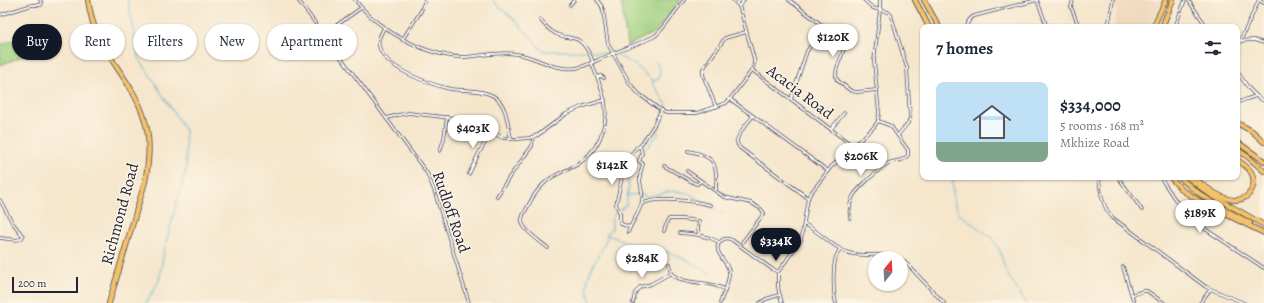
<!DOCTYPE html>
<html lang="en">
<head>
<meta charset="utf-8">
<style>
  body { margin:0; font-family:Alegreya,serif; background:#f2f2f3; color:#1f2937; height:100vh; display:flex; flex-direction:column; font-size:15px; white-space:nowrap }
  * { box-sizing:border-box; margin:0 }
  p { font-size:13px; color:#747a83 }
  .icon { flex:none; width:22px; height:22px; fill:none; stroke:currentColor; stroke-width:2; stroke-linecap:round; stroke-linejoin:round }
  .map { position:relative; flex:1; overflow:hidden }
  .drawer { position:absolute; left:920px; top:24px; width:320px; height:156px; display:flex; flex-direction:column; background:#fff; border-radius:8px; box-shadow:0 1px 3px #0004 }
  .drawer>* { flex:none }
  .banner { position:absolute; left:12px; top:24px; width:380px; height:36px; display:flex; gap:8px }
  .needle { width:26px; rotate:18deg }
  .buttons { position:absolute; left:868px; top:251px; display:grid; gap:8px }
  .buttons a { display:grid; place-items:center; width:40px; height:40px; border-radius:50%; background:#fff; box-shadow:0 1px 3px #0004; font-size:20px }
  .scale { position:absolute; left:12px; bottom:10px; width:66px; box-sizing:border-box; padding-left:4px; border:2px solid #22223b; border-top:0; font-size:11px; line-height:14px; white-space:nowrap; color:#22223b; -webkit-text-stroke:3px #fcf5e5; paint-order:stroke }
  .price { position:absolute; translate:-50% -34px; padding:0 9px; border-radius:14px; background:#fff; color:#222; font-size:13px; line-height:26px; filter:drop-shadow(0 1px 2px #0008) }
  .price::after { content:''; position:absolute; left:50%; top:24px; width:12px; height:9px; margin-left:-6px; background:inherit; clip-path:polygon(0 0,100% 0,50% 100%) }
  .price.selected { background:#111827; color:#fff }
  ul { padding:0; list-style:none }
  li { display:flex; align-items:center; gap:12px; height:100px; padding:0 16px }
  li+li { border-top:1px solid #e0e1e3 }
  li span { display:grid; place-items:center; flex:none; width:112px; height:80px; border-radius:8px; color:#555 }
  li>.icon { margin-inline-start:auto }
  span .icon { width:48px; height:48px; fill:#fffc; stroke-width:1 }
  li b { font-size:17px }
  h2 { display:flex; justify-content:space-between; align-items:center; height:48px; padding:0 16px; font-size:17px }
  .pill { padding:0 14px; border-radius:18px; background:#fff; box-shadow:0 1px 3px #0004; font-size:14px; line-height:36px }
  .pill.selected { background:#111827; color:#fff }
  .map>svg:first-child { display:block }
  .built { fill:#eed7bb }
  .green { fill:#a0d180; stroke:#617a5e }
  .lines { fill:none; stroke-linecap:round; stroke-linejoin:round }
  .stream { stroke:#4faece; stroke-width:1 }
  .street-casing { stroke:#423f51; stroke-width:3.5 }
  .highway-casing { stroke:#423f51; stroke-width:6 }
  .street { stroke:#fff; stroke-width:2 }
  .highway { stroke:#f3c26a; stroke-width:4.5 }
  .labels { text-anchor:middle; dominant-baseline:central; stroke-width:3; stroke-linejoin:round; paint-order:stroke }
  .street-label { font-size:16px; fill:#22223b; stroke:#fcf5e5 }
</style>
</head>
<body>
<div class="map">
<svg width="1264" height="303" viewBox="0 0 1264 303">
  <rect width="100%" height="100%" fill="#fcf5e5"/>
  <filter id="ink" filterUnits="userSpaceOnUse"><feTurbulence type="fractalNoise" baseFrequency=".025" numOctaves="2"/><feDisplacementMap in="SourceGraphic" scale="8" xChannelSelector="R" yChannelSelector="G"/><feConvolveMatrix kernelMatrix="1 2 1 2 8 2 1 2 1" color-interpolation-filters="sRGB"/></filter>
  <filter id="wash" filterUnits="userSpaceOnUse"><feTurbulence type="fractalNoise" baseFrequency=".012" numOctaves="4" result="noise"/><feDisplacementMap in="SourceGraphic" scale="16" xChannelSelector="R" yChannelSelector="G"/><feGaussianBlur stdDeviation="0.9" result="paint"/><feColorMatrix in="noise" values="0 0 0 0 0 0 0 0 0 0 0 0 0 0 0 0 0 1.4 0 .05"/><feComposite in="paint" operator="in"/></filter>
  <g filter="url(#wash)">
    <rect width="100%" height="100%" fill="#f5e6cc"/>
    <path class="built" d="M1116 0H1164L1151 27H1114L1117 9 1115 7Z"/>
    <g class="green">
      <path d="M621 0H681L655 32 627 46Z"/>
      <path d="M17 39 24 56 0 65V45Z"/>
    </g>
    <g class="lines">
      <g class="stream">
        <path d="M128 0 139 58 185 130 186 169 164 250 159 281 146 303"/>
        <path d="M493 0 497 5 515 20 543 51H585"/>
        <path d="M589 51 605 53"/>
        <path d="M618 56 635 65 653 81"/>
        <path d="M656 62 660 69 659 76 660 78 653 81V84L666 103 667 108"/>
        <path d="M953 177V199L959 214 992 238 1000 251 1006 272 1026 303"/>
        <path d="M629 195 641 194 648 197 671 191 683 192 689 194 703 202"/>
        <path d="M710 206 723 213"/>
        <path d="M620 210 626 205 629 186 627 180 629 171 633 166 634 161 640 152 648 147 653 139 658 135V131L659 129 662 119"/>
        <path d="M607 235 625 241 642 253 648 254 658 252H668L686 260 710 273"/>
        <path d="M591 303C590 297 586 290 587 285 588 265 605 251 608 232L612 229V222L611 219 617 211"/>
      </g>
    </g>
  </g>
  <g filter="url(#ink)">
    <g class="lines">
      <defs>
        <g id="street">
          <path d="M298 0 427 173 434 190 469 303"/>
          <path d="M355 0C374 24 398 39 427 50 439 54 452 58 465 57 483 56 500 51 517 54 537 57 554 71 576 68 587 66 597 60 607 56 623 49 639 44 655 36L663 28 684 0"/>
          <path d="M597 0 601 5 603 10 608 44 630 84 639 94 659 109 666 113H697L726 103 730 99 752 70 754 64V59L741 12 739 6 733 0"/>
          <path d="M789 0 843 41C847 55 832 67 837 80L851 91 857 92 877 90"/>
          <path d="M864 0 873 8 888 12 891 15 907 68 910 118 908 123 898 135"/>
          <path d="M1037 0 1047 27"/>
          <path d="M1073 0 1071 7 1079 27"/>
          <path d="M1188 0 1207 27"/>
          <path d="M1259 0 1264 3"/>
          <path d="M570 5 574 0"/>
          <path d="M739 6 744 0"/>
          <path d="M0 15 32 5H41L42 3 40 0"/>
          <path d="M540 19C544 25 549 30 556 34 572 41 578 33 589 53 591 57 593 60 592 64 600 85 611 106 603 129 600 142 591 154 581 162 573 168 563 171 554 176 542 183 533 195 527 208 524 213 520 219 523 225 527 233 541 242 548 248"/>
          <path d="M965 27 970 19 974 16 1037 0"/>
          <path d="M1108 27 1113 0"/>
          <path d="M1175 27 1185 0"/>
          <path d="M384 28C381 33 377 40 379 46 384 69 430 84 450 89 462 91 484 89 495 97 507 105 508 126 511 139"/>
          <path d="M324 34 361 8"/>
          <path d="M402 40 421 11 425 0"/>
          <path d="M1240 41 1254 40 1264 43"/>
          <path d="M1237 48 1259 0"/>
          <path d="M752 70 853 146"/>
          <path d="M1237 71C1245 83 1251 94 1264 101"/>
          <path d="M597 77 601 76 604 78"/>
          <path d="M730 99 828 171"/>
          <path d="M791 99 807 51 824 26"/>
          <path d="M1237 103 1247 99 1256 96"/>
          <path d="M716 107 703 75V69L725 38 746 32"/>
          <path d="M753 116C749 121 736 136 737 142 737 145 739 146 740 148L808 198"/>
          <path d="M387 118 398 115 409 113 460 119 476 124 503 138 517 139 529 138 538 135 566 114 581 107 605 100"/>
          <path d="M831 129 844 113"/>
          <path d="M440 151 444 139 447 117"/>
          <path d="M688 151C716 156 717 164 716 190"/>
          <path d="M664 166 694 183 697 184 701 181"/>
          <path d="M687 171 724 197 751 203 761 209 764 213 762 216 740 245"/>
          <path d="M469 174 478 155 491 132"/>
          <path d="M1099 177C1100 191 1102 207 1113 218L1206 287 1244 303"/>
          <path d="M1118 177 1142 210"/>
          <path d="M1160 177 1182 210 1190 219 1264 268"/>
          <path d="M497 196 510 176 532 146 533 137"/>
          <path d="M0 200 12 222 23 236 22 238 17 240 0 238"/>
          <path d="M642 204C655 196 695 201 710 205"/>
          <path d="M850 218C847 197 857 190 871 177 877 172 882 166 889 163 895 160 904 162 908 155V150L893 129 891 126 878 121"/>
          <path d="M804 224C819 231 834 249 849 253 865 258 883 251 899 258"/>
          <path d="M630 227 621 224 620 220V213L616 205 623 172 627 160 636 148 640 146"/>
          <path d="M664 231 667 222 669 219H682L699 221 698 229 699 234"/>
          <path d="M628 232C632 221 640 213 642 201 644 193 639 184 640 176 640 172 642 168 643 164L639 161 642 154 640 146 654 125 661 110"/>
          <path d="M680 233C694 234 706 235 719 242"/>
          <path d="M901 259 908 265 944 303"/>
          <path d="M669 264 671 273C679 282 697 282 709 284 714 285 719 287 725 289"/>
          <path d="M1123 267 1134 303"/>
          <path d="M1132 295 1143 291H1147L1164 303"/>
          <path d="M633 303 635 293 640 287 651 284 671 273"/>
          <path d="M720 303C723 295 730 280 729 272 729 262 710 251 721 241 724 238 728 238 732 240L772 269 778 272"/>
          <path d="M760 303 766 299 779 295"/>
          <path d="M782 303 778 288V272L801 240 808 198 810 194 831 167 874 127 878 121 879 113 874 61 880 10V0"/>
          <path d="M836 303C833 294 833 271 835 261 835 257 838 253 840 249"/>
          <path d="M1200 303 1210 290"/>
        </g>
        <g id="highway">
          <path d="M88 0C90 13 93 26 99 38 113 66 137 90 145 121 151 141 149 162 145 182L109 303"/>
          <path d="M915 0 929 27"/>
          <path d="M924 0 939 27"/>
          <path d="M1153 27 1166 0"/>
          <path d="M1162 27 1173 0"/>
          <path d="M1237 123 1252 131 1264 142"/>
          <path d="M1237 142 1264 161"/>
          <path d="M1237 150 1248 157 1264 171"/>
          <path d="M1170 177 1182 190 1201 202 1264 233"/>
          <path d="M1180 177C1199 197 1226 210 1250 223"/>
          <path d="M1187 177 1211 195 1264 225"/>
          <path d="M1193 177C1203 186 1223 201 1237 200 1250 199 1258 184 1251 172 1248 167 1242 163 1237 160"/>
        </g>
      </defs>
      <use href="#street" class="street-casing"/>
      <use href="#highway" class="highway-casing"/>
      <use href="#street" class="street"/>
      <use href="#highway" class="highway"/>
    </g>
  </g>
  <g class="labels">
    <g class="street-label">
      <text transform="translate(800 92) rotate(37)">Acacia Road</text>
      <text transform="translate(451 212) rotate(71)">Rudloff Road</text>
      <text transform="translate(120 214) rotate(-75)">Richmond Road</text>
    </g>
  </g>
</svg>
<div class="buttons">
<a><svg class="needle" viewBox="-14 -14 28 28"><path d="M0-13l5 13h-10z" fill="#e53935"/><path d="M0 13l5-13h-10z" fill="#747a83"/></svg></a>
</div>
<div class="scale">200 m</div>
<b class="price" style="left:833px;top:58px">$120K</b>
<b class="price" style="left:473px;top:149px">$403K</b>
<b class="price" style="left:861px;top:177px">$206K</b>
<b class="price" style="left:612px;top:186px">$142K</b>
<b class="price" style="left:1200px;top:234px">$189K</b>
<b class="price selected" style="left:776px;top:262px">$334K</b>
<b class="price" style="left:642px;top:279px">$284K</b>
<div class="banner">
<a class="pill selected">Buy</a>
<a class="pill">Rent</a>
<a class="pill">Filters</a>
<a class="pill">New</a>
<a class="pill">Apartment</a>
</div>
<section class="drawer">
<h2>7 homes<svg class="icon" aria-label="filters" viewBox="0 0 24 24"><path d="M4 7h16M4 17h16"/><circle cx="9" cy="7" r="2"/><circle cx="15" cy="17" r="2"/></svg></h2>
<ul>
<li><span style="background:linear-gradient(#bfe0f5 75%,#7fa58c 0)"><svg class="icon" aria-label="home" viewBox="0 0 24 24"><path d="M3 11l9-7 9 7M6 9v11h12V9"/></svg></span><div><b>$334,000</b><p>5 rooms · 168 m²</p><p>Mkhize Road</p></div></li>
</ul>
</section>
</div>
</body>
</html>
